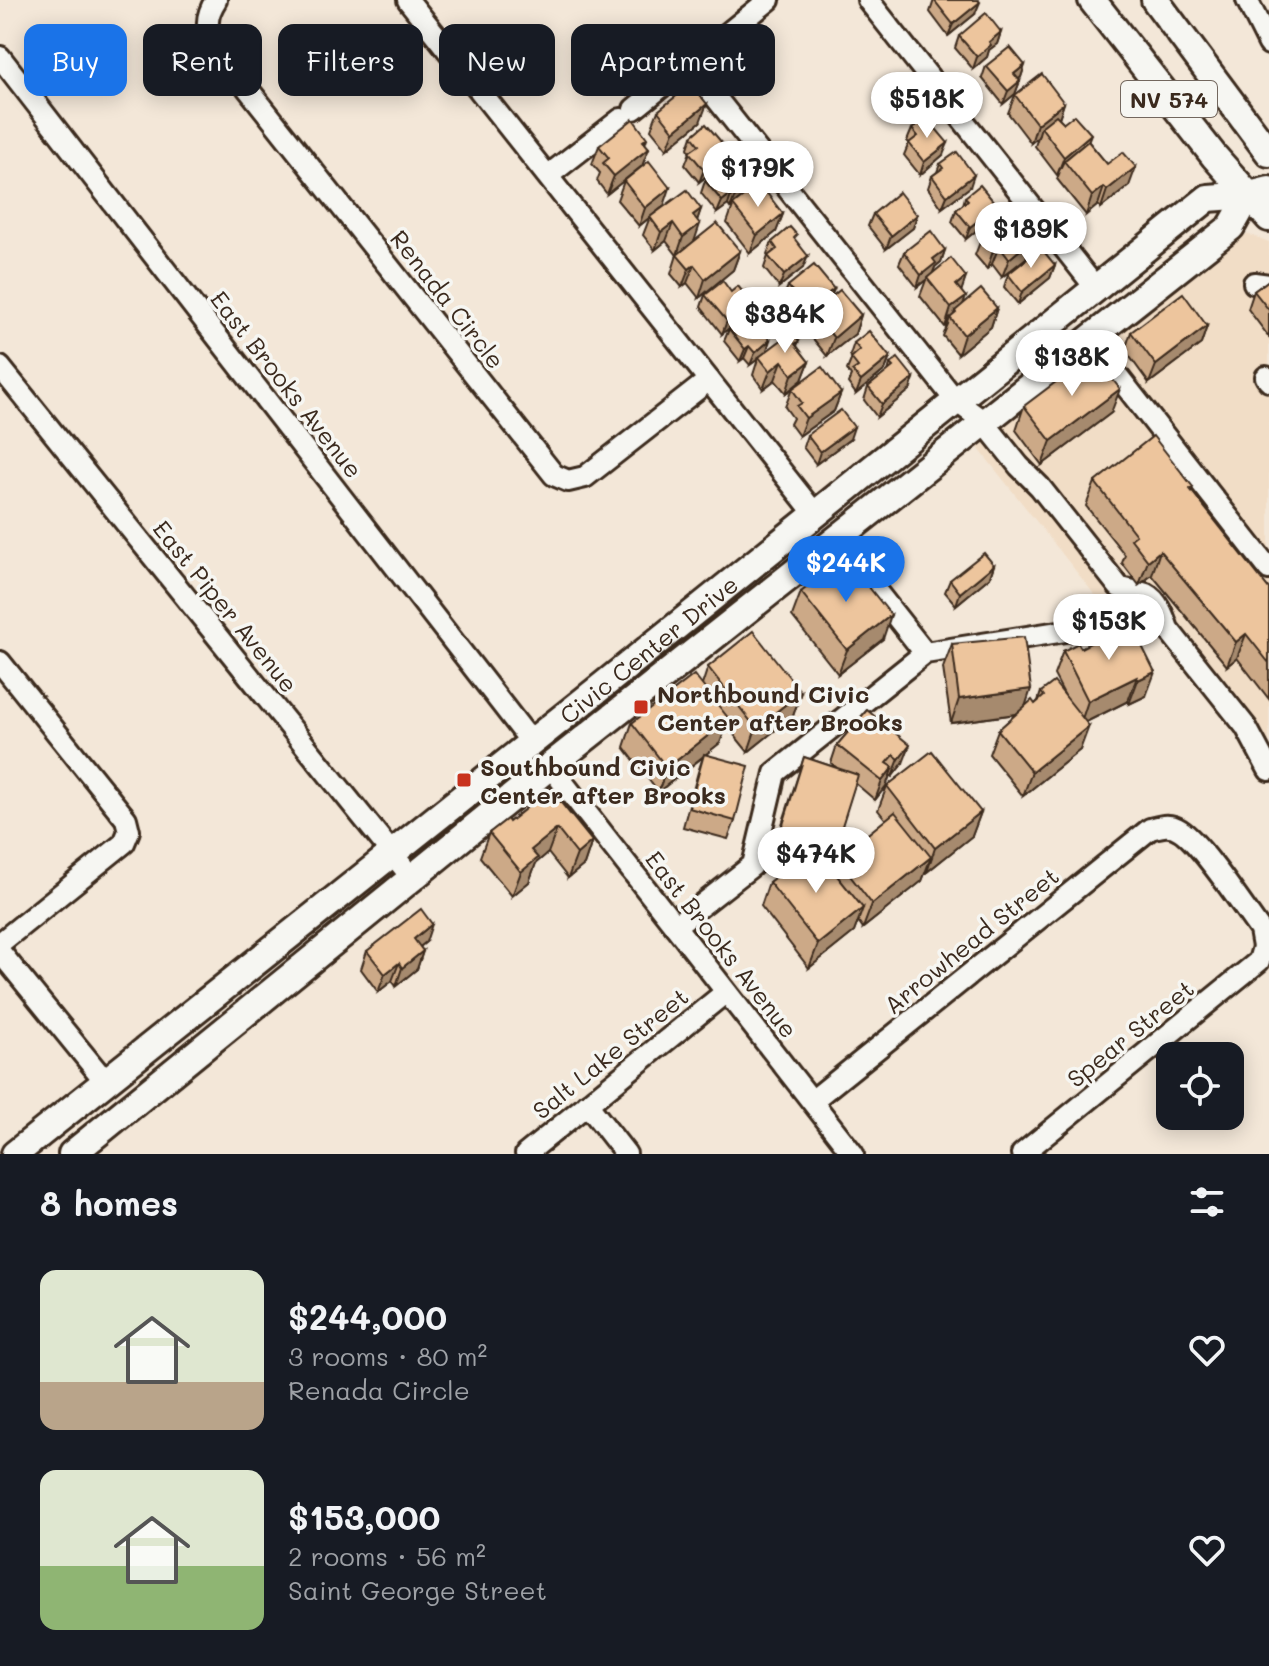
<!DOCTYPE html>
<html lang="en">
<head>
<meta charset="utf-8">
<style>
  body { margin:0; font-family:Mali,sans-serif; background:#20242c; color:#f1f3f6; height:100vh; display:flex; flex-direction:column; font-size:30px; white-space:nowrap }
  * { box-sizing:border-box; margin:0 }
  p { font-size:26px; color:#9ea1a6 }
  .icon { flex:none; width:44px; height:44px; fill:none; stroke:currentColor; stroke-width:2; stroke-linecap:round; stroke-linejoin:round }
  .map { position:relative; height:1154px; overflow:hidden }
  .details { display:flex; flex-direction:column; background:#171b24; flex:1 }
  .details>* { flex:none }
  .banner { position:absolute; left:24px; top:24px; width:800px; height:72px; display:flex; gap:16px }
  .buttons { position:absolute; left:1156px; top:1042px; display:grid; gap:16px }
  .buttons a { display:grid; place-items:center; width:88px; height:88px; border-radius:16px; background:#171b24; box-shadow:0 4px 20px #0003; font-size:40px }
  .price { position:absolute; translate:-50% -68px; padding:0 18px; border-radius:28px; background:#fff; color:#222; font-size:26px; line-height:52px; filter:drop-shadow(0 2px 4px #0008) }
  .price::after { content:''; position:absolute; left:50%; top:48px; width:24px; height:18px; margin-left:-12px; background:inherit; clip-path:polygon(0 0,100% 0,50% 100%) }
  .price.current { background:#1a73e8; color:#fff }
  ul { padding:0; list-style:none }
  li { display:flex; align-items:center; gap:24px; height:200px; padding:0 40px }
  li span { display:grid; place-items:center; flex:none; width:224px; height:160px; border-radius:16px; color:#555 }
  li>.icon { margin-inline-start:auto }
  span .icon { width:96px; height:96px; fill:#fffc; stroke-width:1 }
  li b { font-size:34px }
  h2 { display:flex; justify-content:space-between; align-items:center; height:96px; padding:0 40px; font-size:34px }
  .tag { padding:0 28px; border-radius:16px; background:#171b24; box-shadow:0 4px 20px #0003; font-size:28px; line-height:72px }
  .tag.current { background:#1a73e8; color:#fff }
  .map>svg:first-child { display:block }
  .built { fill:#f1ddc6 }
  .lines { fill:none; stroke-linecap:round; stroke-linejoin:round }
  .minor-casing { stroke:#3b2a1e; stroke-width:26 }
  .major-casing { stroke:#3b2a1e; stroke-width:32 }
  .minor { stroke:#f6f6f2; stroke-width:20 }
  .major { stroke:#f6f6f2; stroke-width:26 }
  .wall { fill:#cca987; stroke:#3b2a1e; stroke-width:2 }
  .shaded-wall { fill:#a68a6e; stroke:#3b2a1e; stroke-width:2 }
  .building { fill:#edc59d; stroke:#3b2a1e; stroke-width:2 }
  .poi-dot { fill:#c8321e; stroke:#f6f6f2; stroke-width:3 }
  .labels { text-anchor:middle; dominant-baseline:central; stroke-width:7; stroke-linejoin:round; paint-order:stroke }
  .shield { fill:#f6f6f2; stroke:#73675e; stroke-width:2 }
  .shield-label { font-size:22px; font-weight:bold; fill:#3b2a1e }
  .street-label { font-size:24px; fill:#3b2a1e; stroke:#f6f6f2 }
  .poi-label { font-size:24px; font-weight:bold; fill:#3b2a1e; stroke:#f6f6f2; text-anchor:start }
</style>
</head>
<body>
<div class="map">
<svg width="1269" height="1154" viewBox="0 0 1269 1154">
  <rect width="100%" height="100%" fill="#f3e7d8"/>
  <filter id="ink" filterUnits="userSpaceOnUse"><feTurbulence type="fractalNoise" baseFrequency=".0125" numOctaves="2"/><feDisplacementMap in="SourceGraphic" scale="16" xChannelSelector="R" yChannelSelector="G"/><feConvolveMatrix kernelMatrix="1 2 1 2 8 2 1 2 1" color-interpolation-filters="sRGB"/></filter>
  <g filter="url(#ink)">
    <path class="built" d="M1248 234 1269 242V784L1238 738 1168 645 1154 618 1143 608 1117 601 1111 592 1102 604 975 444 1232 238Z"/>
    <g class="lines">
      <defs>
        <g id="minor">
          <path d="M216 0C205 17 206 28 214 46L554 475 568 481 585 477 709 380"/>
          <path d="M408 0 816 515"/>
          <path d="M868 0 1095 287"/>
          <path d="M1247 0 1269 44"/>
          <path d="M0 57 532 743"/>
          <path d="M690 65 956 401 983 421 1019 466 1040 487 1119 587C1127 591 1137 590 1146 594 1158 600 1164 617 1168 629L1246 727 1269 770"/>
          <path d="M634 109 769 0"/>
          <path d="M549 175 621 119"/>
          <path d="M1254 283 1269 285"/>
          <path d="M1088 338 1269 569"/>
          <path d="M0 367 412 878"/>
          <path d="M1266 377 1269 381"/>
          <path d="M836 540 925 653"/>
          <path d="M0 662 126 819 129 831 124 843 0 943"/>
          <path d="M550 766 853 1154"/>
          <path d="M675 926 753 865 775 773 925 653 1116 623"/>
          <path d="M0 952 105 1081"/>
          <path d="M812 1101 1150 829C1161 826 1170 823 1180 830 1201 843 1243 907 1260 930L1263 947 1259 961 1022 1154"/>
          <path d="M587 1104 626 1154"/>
          <path d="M526 1154 726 992"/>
        </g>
        <g id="major">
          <path d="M1092 0 1214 156 1269 218"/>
          <path d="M1155 0 1269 153"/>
          <path id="s1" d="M15 1154 606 683 1208 198 1249 195 1269 190"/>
          <path d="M72 1154 550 766 1231 227 1249 195"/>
        </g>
      </defs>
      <use href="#minor" class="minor-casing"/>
      <use href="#major" class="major-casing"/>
      <use href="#minor" class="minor"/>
      <use href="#major" class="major"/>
    </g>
    <g class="wall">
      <path d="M934 0 975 14 948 36 930 12Z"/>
      <path d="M1001 32 997 44 989 50 987 57 973 69 955 48 959 36Z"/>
      <path d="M1025 65 1021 77 1018 79 1020 81 1015 94 1003 104 982 78 986 66Z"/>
      <path d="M1015 95 1064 103 1059 118 1064 123 1088 141 1107 164 1129 186 1101 208 1098 205 1086 215 1057 179 1059 174 1057 175 1035 146 1038 137 1031 143 1008 113Z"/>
      <path d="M658 111 700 122 667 149 651 129Z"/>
      <path d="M912 129 943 155 920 175 904 155 909 143 907 141Z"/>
      <path d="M692 136 728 150 723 163 699 182 685 165 690 152 688 148Z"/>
      <path d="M645 144 649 148 642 166 607 194 597 181 600 173 592 164 599 146Z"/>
      <path d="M940 164 970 187 942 208 928 188 932 176 937 172Z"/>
      <path d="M624 181 664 206 639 226 617 200Z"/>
      <path d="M705 181 747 195 783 214 776 232 750 253 727 223 733 206 730 208 728 205 717 213 701 193Z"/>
      <path d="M965 197 999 208 995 221 979 233 977 230 966 239 952 222 956 210 963 205Z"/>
      <path d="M701 209 697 220 694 242 740 251 733 270 699 298 687 283 682 287 671 274 677 255 689 246 677 255 666 241 655 250 643 235 650 217Z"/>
      <path d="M873 214 917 215 913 228 886 249 868 226Z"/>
      <path d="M982 237 1026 258 1002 277 992 264 987 269 975 255Z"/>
      <path d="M795 240 803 268 779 287 764 268 768 256 767 254 772 242Z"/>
      <path d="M945 250 941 262 935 267 933 273 966 277 961 291 963 305 997 308 991 327 958 354 943 336 948 324 945 327 920 296 926 280 917 287 899 264 904 252Z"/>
      <path d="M1055 265 1050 278 1018 304 1004 287 1008 274Z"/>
      <path d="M1269 280V337L1248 309 1254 291Z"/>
      <path d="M788 286 834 289 830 298 861 315 855 334 827 356 806 330 814 311 812 309 800 319 783 298Z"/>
      <path d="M731 292 751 302 746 314 722 334 701 307 705 295Z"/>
      <path d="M1207 326 1201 344 1149 383 1125 350 1131 332Z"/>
      <path d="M729 329 763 332 767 351 799 341 797 346 809 362 802 380 786 393 775 380 763 389 753 375 758 359 750 365 744 358 740 361 724 341Z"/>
      <path d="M854 343 890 357 885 370 856 394 848 383 851 376 847 370 852 358 850 355Z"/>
      <path d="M890 364 914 378 910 390 877 417 864 400 868 387 888 372Z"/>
      <path d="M792 389 841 393 834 411 799 436 790 424 793 418 785 407Z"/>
      <path d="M1024 406 1111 413 1042 465 1016 430Z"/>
      <path d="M807 435 850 439 816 464 803 447Z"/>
      <path d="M1095 482 1193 487 1192 491 1269 589V699L1237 658 1227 666 1152 575 1139 585 1122 563 1125 555 1086 506Z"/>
      <path d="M994 565 990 577 956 605 945 592 950 580Z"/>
      <path d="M801 592 883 639 838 674 792 616Z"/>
      <path d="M1130 622 1146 696 1129 704 1128 701 1086 722 1080 750 1023 796 989 754 998 730 1016 714 951 723 943 668 952 644 1025 706 1035 704 1038 701 1041 692 1065 696 1054 675 1063 651 1081 648Z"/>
      <path d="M708 667 801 692 793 716 748 752 727 726 720 743 706 754 735 821 728 839 683 827 698 772 703 757 658 792 624 747 632 723 702 685Z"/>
      <path d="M867 710 903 763 892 777 890 775 886 786 875 800 855 783 829 865 833 870 837 859 886 820 878 810 887 786 981 812 972 836 927 872 926 871 922 881 863 928 858 921 854 932 809 968 761 906 769 882 798 860 773 852 804 757 837 768 831 763 837 745Z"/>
      <path d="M550 789 592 841 584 865 568 878 548 853 536 863 529 882 512 896 480 857 489 833 509 822Z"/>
      <path d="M426 942 420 947 423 951 417 969 396 986 392 981 378 992 361 969 367 951Z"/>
    </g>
    <g class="shaded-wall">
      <path d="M980 2 975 14 948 36 953 24Z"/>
      <path d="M1001 32 997 44 989 50 987 57 973 69 977 57 989 42Z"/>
      <path d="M1025 65 1021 77 1009 87 1014 74Z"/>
      <path d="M1020 81 1015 94 1003 104 1008 91Z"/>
      <path d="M1064 103 1058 121 1041 127 1038 137 1031 143 1037 124Z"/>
      <path d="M707 104 700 122 667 149 674 131Z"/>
      <path d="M1091 134 1084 152 1064 161 1057 175 1064 157Z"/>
      <path d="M647 138 642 154 649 148 642 166 607 194 614 176Z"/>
      <path d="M948 143 943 155 920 175 924 162Z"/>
      <path d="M728 150 723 163 699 182 704 170Z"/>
      <path d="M1136 167 1129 186 1101 208 1107 190Z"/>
      <path d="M974 175 970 187 942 208 947 196Z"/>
      <path d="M751 183 746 195 730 208 735 196Z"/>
      <path d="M1104 187 1098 205 1086 215 1092 196Z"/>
      <path d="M670 188 664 206 639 226 645 208Z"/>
      <path d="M732 193 728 205 717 213 722 201Z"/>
      <path d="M999 208 995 221 979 233 984 221Z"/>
      <path d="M701 209 695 227 693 215Z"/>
      <path d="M783 214 776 232 750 253 757 235Z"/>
      <path d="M917 215 913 228 886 249 891 236Z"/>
      <path d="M981 218 977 230 966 239 970 227Z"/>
      <path d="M673 223 666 241 655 250 661 232Z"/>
      <path d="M700 224 694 242 677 255 683 237Z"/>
      <path d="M1033 239 1026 258 1002 277 1009 259Z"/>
      <path d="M999 246 992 264 987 269 993 251Z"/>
      <path d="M945 250 941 262 935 267 932 275 917 287 921 275 933 259Z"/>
      <path d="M740 251 733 270 699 298 705 279Z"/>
      <path d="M808 256 803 268 779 287 784 275Z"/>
      <path d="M694 265 687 283 682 287 689 269Z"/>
      <path d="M1055 265 1050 278 1018 304 1022 292Z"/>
      <path d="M966 277 960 295 956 285Z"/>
      <path d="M834 289 829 301 815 313 819 300Z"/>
      <path d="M817 297 812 309 800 319 805 307Z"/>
      <path d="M966 297 959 315 955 311 952 320 950 318 948 324 945 327 951 308Z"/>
      <path d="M751 302 746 314 722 334 727 321Z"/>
      <path d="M997 308 991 327 958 354 964 335Z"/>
      <path d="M861 315 855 334 827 356 834 338Z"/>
      <path d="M1207 326 1201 344 1149 383 1156 365Z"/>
      <path d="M770 340 766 353 759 357 758 359 750 365 755 353Z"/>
      <path d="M749 346 744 358 740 361 745 349Z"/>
      <path d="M890 357 885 370 856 394 861 381Z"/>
      <path d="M782 361 775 380 763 389 770 371Z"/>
      <path d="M809 362 802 380 786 393 792 375Z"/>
      <path d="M914 378 910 390 877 417 882 404Z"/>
      <path d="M1120 389 1111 413 1042 465 1051 441Z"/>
      <path d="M841 393 834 411 799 436 806 418Z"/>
      <path d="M854 427 850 439 816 464 820 452Z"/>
      <path d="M1160 551 1152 575 1139 585 1148 561Z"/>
      <path d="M994 565 990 577 956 605 960 593Z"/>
      <path d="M891 615 883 639 838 674 847 650Z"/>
      <path d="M1246 634 1237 658 1227 666 1236 642Z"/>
      <path d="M1155 672 1146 696 1129 704 1138 680Z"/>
      <path d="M1137 677 1128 701 1080 725 1088 701Z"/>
      <path d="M1031 689 1023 713 951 723 959 699Z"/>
      <path d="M801 692 793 716 748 752 756 728Z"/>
      <path d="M729 719 720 743 658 792 667 768Z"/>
      <path d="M1089 726 1080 750 1023 796 1032 772Z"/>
      <path d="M910 745 903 763 892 777 899 759Z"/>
      <path d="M893 767 886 786 875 800 882 781Z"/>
      <path d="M981 812 972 836 927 872 935 848Z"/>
      <path d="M557 829 548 853 536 863 529 882 512 896 521 872 531 850Z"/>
      <path d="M592 841 584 865 568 878 577 854Z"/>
      <path d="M931 857 922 881 863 928 872 904Z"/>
      <path d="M863 908 854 932 809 968 818 944Z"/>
      <path d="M432 924 426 942 407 957 414 939Z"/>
      <path d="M423 951 417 969 396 986 402 968Z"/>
      <path d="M399 963 392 981 378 992 385 974Z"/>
    </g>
    <g class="building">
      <path d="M934 0H978L980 2 953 24Z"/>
      <path d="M986 13 1001 32 989 42 991 45 977 57 959 36Z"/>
      <path d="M1010 47 1025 65 1014 74 1020 81 1008 91 986 66Z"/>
      <path d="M1042 74 1064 103 1037 124 1015 95Z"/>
      <path d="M691 84 707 104 674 131 658 111Z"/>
      <path d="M1056 115 1064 123 1074 115 1091 134 1064 157 1041 127Z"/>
      <path d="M926 117 948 143 924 162 909 143 918 136 912 129Z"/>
      <path d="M633 119 647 138 643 141 649 148 614 176 603 163 609 158 599 146Z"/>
      <path d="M706 124 728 150 704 170 689 152 699 145 692 136Z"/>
      <path d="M1088 141 1107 164 1123 152 1136 167 1107 190 1104 187 1092 196 1064 161Z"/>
      <path d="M957 152 974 175 947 196 932 176 943 168 940 164Z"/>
      <path d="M732 159 751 183 735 196 732 193 722 201 705 181Z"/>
      <path d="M649 161 670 188 645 208 624 181Z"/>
      <path d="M760 184 783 214 757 235 733 205Z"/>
      <path d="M980 185 999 208 984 221 981 218 970 227 956 210 968 200 965 197Z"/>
      <path d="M687 190 701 209 693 215 700 224 683 237 673 223 661 232 650 217Z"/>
      <path d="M899 192 917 215 891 236 873 214Z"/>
      <path d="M1012 213 1033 239 1009 259 999 246 993 251 982 237Z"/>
      <path d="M717 223 740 251 705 279 694 265 689 269 677 255Z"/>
      <path d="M790 227 797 235 794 238 808 256 784 275 768 256 777 249 772 242Z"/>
      <path d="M931 231 945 250 933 259 936 263 921 275 904 252Z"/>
      <path d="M1041 248 1055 265 1022 292 1008 274Z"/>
      <path d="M951 258 966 277 956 285 966 297 951 308 927 278Z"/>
      <path d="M814 265 834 289 819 300 817 297 805 307 788 286Z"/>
      <path d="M1269 280V310L1254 291Z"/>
      <path d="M723 281 731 292 738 286 751 302 727 321 705 295Z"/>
      <path d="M981 289 997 308 964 335 950 318 956 313 955 311Z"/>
      <path d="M840 290 861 315 834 338 813 312Z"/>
      <path d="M1183 293 1207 326 1156 365 1131 332Z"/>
      <path d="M755 308 767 323 760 328 770 340 755 353 749 346 745 349 729 329Z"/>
      <path d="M869 331 890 357 861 381 852 371 858 367 851 358 860 350 854 343Z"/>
      <path d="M792 332 799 341 795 344 809 362 792 375 782 361 770 371 759 357Z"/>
      <path d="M1093 354 1120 389 1051 441 1024 406Z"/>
      <path d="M898 358 914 378 882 404 868 387 893 367 890 364Z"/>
      <path d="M822 367 841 393 806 418 797 406 802 403 792 389Z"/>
      <path d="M841 410 854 427 820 452 807 435Z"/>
      <path d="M1153 436 1193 487 1190 489 1269 589V663L1246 634 1236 642 1160 551 1148 561 1131 539 1136 535 1095 482Z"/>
      <path d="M984 553 994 565 960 593 950 580Z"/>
      <path d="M845 557 891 615 847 650 801 592Z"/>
      <path d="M1130 622 1155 672 1138 680 1137 677 1088 701 1063 651 1078 643 1081 648Z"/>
      <path d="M753 631 801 692 756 728 708 667Z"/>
      <path d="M1024 637 1031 689 959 699 952 644Z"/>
      <path d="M694 675 729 719 667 768 632 723Z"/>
      <path d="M1054 682 1089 726 1032 772 998 730 1032 700 1035 704 1044 696 1041 692Z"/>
      <path d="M867 710 910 745 899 759 894 755 887 763 893 767 882 781 837 745Z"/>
      <path d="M932 751 981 812 935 848 887 786Z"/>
      <path d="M704 754 749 766 735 821 689 808Z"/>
      <path d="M804 757 858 775 836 845 782 828Z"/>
      <path d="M550 789 592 841 577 854 557 829 531 850 538 858 521 872 489 833 507 819 509 822Z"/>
      <path d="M895 812 931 857 872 904 837 859Z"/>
      <path d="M814 847 863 908 818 944 769 882Z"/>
      <path d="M421 909 432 924 414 939 423 951 402 968 399 963 385 974 367 951Z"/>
    </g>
  </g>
  <g class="poi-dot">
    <rect x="633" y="699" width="16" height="16" rx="4"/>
    <rect x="456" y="772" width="16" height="16" rx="4"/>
  </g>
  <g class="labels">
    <rect class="shield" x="1121" y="81" width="96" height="36" rx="6"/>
    <g class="shield-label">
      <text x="1169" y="99">NV 574</text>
    </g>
    <g class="street-label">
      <text transform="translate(448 299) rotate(52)">Renada Circle</text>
      <text transform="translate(287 384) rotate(52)">East Brooks Avenue</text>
      <text transform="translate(226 606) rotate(51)">East Piper Avenue</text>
      <text stroke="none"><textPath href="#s1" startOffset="810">Civic Center Drive</textPath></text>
      <text transform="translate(971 940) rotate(-39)">Arrowhead Street</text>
      <text transform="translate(722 944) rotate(52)">East Brooks Avenue</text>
      <text transform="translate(1130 1033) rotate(-39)">Spear Street</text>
      <text transform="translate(610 1053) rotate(-39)">Salt Lake Street</text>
    </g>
    <g class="poi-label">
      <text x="657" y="693">Northbound Civic<tspan x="657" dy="28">Center after Brooks</tspan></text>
      <text x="480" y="766">Southbound Civic<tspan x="480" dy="28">Center after Brooks</tspan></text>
    </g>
  </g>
</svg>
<div class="buttons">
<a><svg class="icon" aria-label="locate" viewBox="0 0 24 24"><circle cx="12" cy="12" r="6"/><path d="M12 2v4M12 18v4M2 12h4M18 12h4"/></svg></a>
</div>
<b class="price" style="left:927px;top:140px">$518K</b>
<b class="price" style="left:758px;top:209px">$179K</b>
<b class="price" style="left:1031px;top:270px">$189K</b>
<b class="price" style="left:785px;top:355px">$384K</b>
<b class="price" style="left:1072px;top:398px">$138K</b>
<b class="price current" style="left:846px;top:604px">$244K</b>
<b class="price" style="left:1109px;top:662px">$153K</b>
<b class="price" style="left:816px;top:895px">$474K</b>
<div class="banner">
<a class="tag current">Buy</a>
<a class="tag">Rent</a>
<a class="tag">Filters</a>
<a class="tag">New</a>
<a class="tag">Apartment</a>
</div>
</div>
<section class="details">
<h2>8 homes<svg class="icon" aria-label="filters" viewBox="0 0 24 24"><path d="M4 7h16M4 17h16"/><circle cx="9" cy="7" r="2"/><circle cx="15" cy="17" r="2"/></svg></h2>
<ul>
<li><span style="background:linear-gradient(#dfe7d0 70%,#b9a48a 0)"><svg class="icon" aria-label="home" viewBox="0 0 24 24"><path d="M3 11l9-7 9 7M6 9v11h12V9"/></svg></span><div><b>$244,000</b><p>3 rooms · 80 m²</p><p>Renada Circle</p></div><svg class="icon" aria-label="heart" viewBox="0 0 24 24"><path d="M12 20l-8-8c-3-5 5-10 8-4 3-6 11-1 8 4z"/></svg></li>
<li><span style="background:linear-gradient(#dfe7d0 60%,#8fb573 0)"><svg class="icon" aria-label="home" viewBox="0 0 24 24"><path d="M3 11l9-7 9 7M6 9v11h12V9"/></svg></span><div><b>$153,000</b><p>2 rooms · 56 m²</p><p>Saint George Street</p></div><svg class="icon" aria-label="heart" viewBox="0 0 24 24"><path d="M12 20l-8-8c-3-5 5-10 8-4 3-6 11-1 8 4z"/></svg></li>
</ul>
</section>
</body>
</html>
